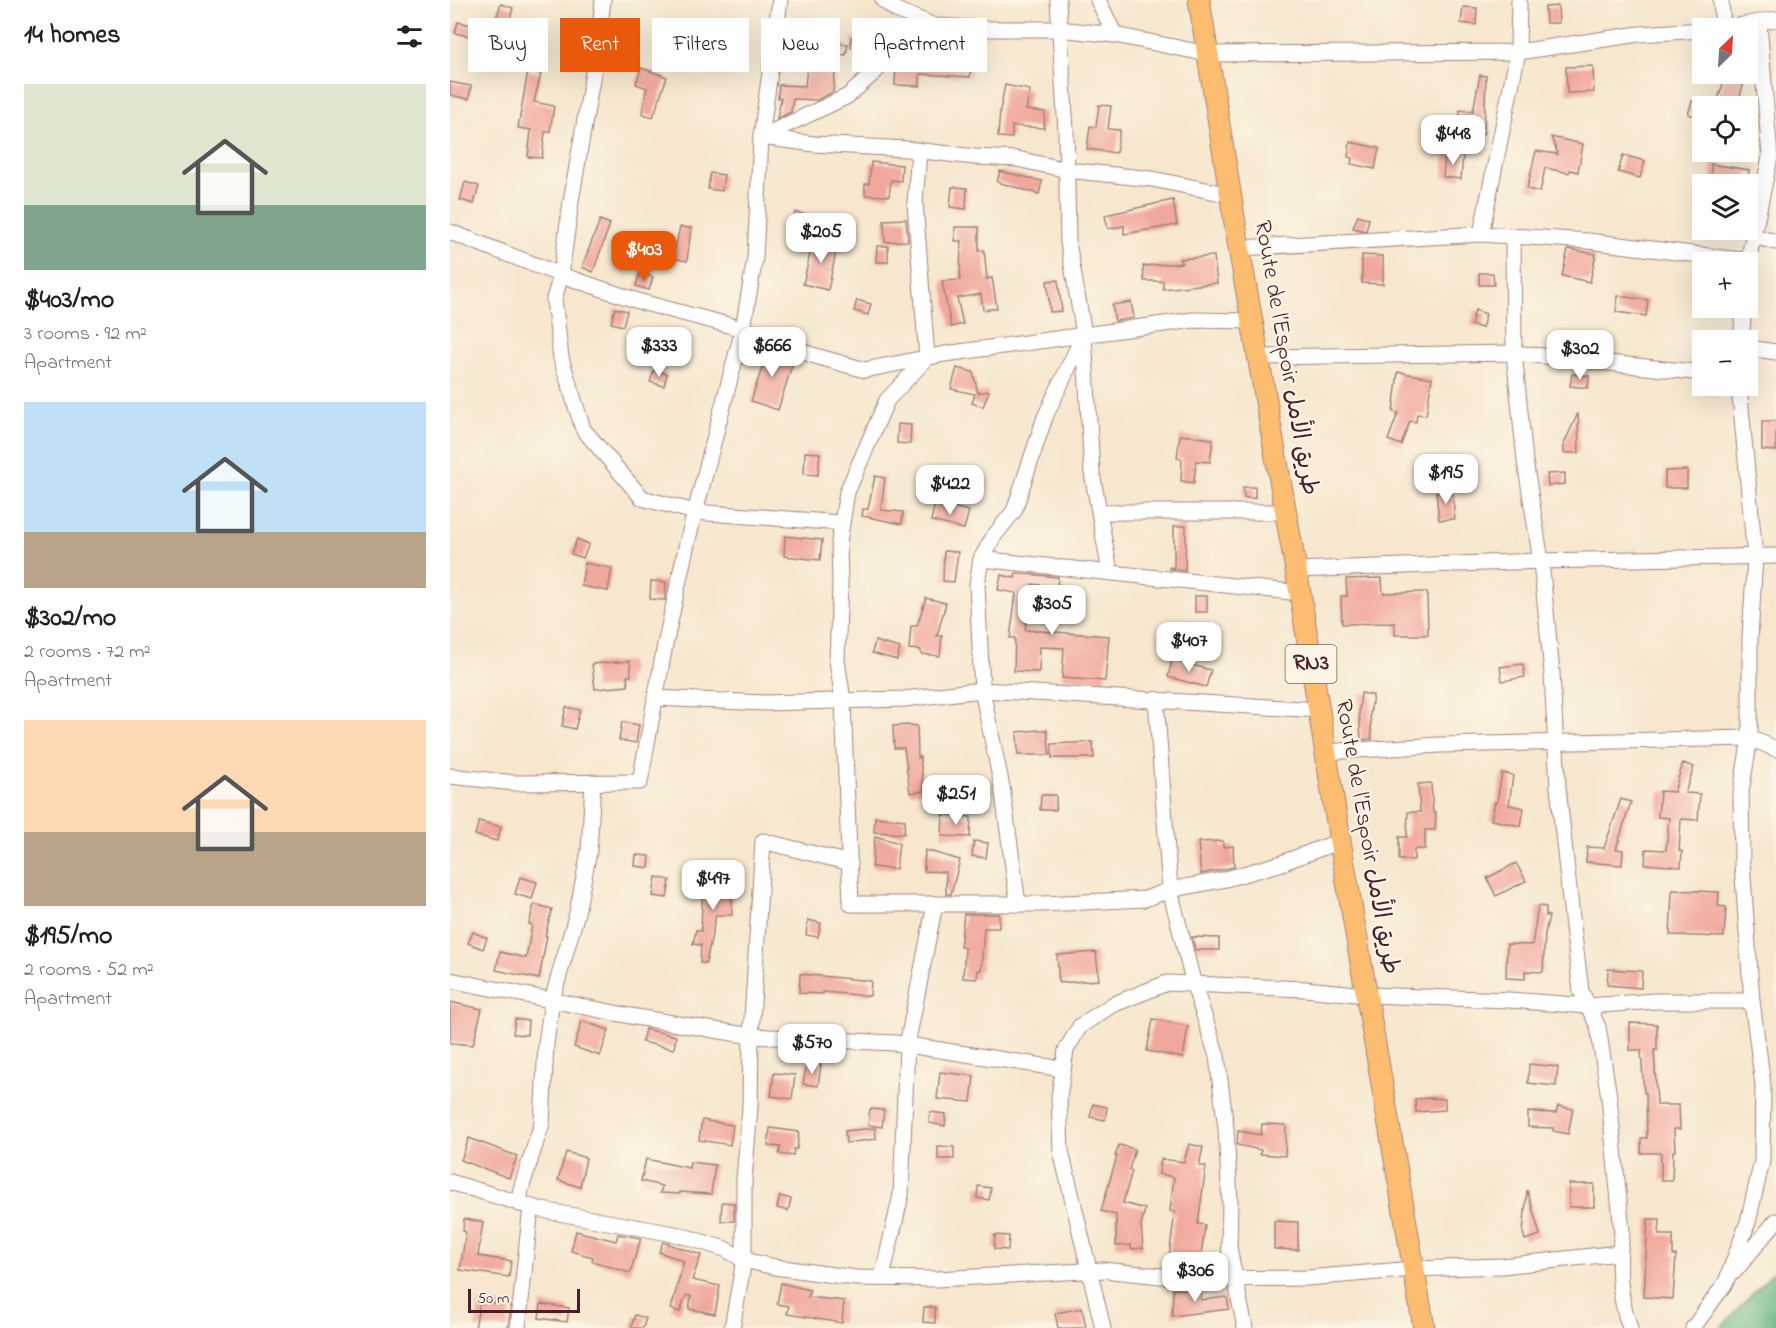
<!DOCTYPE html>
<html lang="en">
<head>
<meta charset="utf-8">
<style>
  body { margin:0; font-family:"Indie Flower","Playpen Sans Arabic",sans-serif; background:#f2f2f2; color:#202124; height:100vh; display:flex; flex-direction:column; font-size:22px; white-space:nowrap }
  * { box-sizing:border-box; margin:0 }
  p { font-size:20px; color:#757577 }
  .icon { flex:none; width:33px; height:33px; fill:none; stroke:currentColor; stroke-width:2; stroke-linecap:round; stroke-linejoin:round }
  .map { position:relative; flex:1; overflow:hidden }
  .details { display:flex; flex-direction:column; background:#fff; width:450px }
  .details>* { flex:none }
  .guide { position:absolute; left:18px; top:18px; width:570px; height:54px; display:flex; gap:12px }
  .needle { width:39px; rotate:25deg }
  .controls { position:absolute; left:1242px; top:18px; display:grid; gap:12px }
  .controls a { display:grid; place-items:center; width:66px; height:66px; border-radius:0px; background:#fff; box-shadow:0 6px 24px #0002; font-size:30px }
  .scale { position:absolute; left:18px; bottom:15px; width:112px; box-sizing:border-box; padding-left:6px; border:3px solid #4a1f2b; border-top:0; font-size:16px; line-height:21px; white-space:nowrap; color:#4a1f2b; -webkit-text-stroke:4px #fcf5e5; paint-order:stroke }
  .price { position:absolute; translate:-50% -51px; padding:0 14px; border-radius:12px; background:#fff; color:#222; font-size:20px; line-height:39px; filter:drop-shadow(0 2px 3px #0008) }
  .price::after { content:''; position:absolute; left:50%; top:36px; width:18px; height:14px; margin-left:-9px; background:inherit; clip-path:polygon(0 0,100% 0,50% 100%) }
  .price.selected { background:#ea580c; color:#fff }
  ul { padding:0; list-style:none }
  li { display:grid; align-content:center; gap:12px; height:318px; padding:0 24px }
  li span { display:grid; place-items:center; height:186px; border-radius:0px; color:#555 }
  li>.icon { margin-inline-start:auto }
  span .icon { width:108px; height:108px; fill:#fffc; stroke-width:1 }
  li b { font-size:26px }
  h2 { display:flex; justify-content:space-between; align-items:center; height:72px; padding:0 24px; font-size:26px }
  .pill { padding:0 21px; border-radius:0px; background:#fff; box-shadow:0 6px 24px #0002; font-size:21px; line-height:54px }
  .pill.selected { background:#ea580c; color:#fff }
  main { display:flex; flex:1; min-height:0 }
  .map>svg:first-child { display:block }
  .forest { fill:#67b783; stroke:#586b57; stroke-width:1.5 }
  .building { fill:#f1a89c }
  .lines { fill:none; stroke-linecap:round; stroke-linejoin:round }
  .minor-casing { stroke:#a0837c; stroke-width:17 }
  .highway-casing { stroke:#a0837c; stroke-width:23 }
  .minor { stroke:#fff; stroke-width:15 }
  .highway { stroke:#fcbd6f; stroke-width:21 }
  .labels { text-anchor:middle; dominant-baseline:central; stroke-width:4.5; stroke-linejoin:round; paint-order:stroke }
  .shield { fill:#fcf5e5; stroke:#7f5f63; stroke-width:1.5 }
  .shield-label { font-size:22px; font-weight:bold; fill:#4a1f2b }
  .street-label { font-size:24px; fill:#4a1f2b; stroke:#fcf5e5 }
</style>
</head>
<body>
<main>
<section class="details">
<h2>14 homes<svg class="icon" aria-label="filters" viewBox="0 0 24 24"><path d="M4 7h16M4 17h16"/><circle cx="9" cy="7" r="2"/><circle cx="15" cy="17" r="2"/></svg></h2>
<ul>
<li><span style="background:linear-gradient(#dfe7d0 65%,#7fa58c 0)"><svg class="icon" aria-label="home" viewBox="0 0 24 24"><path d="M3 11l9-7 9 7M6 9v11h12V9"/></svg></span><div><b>$403/mo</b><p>3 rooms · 92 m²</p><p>Apartment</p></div></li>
<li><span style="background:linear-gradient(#bfe0f5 70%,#b9a48a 0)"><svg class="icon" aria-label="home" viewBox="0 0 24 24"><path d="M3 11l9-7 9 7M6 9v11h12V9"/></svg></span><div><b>$302/mo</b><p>2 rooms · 72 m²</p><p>Apartment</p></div></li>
<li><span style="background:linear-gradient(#ffd9b3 60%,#b9a48a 0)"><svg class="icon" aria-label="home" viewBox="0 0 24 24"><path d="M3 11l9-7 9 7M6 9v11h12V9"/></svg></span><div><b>$195/mo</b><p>2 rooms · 52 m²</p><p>Apartment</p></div></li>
</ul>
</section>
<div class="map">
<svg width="1326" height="1328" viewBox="0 0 1326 1328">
  <rect width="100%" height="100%" fill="#fcf5e5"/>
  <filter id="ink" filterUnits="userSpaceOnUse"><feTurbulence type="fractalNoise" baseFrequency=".0167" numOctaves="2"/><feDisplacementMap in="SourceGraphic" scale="12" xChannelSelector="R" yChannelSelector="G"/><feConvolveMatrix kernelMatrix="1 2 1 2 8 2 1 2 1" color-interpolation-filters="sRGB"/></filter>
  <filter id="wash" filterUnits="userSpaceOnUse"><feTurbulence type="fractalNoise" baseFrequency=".008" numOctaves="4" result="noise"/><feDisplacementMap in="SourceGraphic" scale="24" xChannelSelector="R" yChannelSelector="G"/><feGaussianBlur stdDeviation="1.35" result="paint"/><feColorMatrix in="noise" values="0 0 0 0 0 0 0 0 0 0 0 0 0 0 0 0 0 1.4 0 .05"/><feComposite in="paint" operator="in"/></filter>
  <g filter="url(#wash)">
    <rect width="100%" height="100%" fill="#f6e7ce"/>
    <path class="forest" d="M1326 1269V1328H1270Z"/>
    <g id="blocks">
      <g class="building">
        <path d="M51 4 63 8 60 19 93 26 86 64 65 61V59L46 54 49 43 5 33 8 22 26 26 27 20 44 24Z"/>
        <path d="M1108 6 1109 23H1096L1095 7Z"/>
        <path d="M1013 7 1027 8 1026 25 1011 23Z"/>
        <path d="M401 37 427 39 426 51 401 48Z"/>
        <path d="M363 42 398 44 396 55 362 51Z"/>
        <path d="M490 50 522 52 520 77 470 74V86L445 85 446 63 456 52 490 54Z"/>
        <path d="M358 61 386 64 383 92 367 100 343 99 341 112 327 119 331 98H328L329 85 355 86Z"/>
        <path d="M1143 66 1144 92 1117 93 1116 67Z"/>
        <path d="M191 68 217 77 203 117 192 114 197 88 186 84Z"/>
        <path d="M78 71 91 74 84 102 104 106 100 132H95L92 158 78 157 81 130 68 128Z"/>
        <path d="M1276 74H1293V86L1287 106H1266Z"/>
        <path d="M1030 75 1036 76 1034 134 1009 133 1010 110 1023 111Z"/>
        <path d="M0 82 21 86 19 99 0 95Z"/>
        <path d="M555 85 580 90 576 110 595 112 594 128 562 126V138L548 137 550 110Z"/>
        <path d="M1242 101 1252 104V118L1238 114Z"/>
        <path d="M649 105 661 106 658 129 670 130 666 153 637 149 640 126 646 127Z"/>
        <path d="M1101 137 1133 144 1128 172 1120 170 1119 173 1095 168 1090 192 1077 189 1086 151 1108 154Z"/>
        <path d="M900 142 929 148 925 169 901 164 902 158 898 157Z"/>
        <path d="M995 153 1013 155 1011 179 993 177Z"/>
        <path d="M1173 155 1195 161 1190 178 1168 172Z"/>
        <path d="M421 162 452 165 451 181 441 180 439 196 415 195V184H419Z"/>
        <path d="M1261 164 1299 170 1297 184H1267L1262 182Z"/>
        <path d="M550 171 592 181 589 194 547 182Z"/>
        <path d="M260 173 274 175 272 191 258 189Z"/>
        <path d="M15 182 29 186 24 204 10 200Z"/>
        <path d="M502 187 517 188 516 209 500 207Z"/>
        <path d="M723 200 727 225 674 234V226L658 229 655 215Z"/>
        <path d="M345 212 356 215 353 228 342 225Z"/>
        <path d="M908 215 919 219 916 231 903 228Z"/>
        <path d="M456 219 458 241 435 242 434 220Z"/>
        <path d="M150 220 160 224 143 272 132 267Z"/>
        <path d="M230 227 241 228 237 261 223 258Z"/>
        <path d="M505 227H529V251L534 250 537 279 542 278 547 308 533 310 531 294 507 298 513 324 501 327 492 281 510 280 511 241H505Z"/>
        <path d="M364 237 388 243 378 290 353 284Z"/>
        <path d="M427 246H438V262H426Z"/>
        <path d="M1118 249 1146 254 1140 282 1112 276Z"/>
        <path d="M912 255 933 256V284L912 283Z"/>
        <path d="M764 256 767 283 713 289V281H694L693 266 732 263 729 259Z"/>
        <path d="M190 273 203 277 199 290 186 286Z"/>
        <path d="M1029 273H1043L1044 285H1029Z"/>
        <path d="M608 280 612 311 600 312 597 281Z"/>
        <path d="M1168 296 1198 300 1196 316 1166 312Z"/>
        <path d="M407 300 421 304 418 315 404 311Z"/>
        <path d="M681 302 684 318 665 321 662 305Z"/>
        <path d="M165 308 177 311 173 326 161 323Z"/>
        <path d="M1025 310 1036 314 1032 328 1021 325Z"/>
        <path d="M308 345 344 359 328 410 301 401 316 356 306 354Z"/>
        <path d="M507 368 523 372 528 393 539 391 533 407 522 403 525 394 501 389Z"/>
        <path d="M204 370 217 374 214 386 200 382Z"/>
        <path d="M948 372 982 378 976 415 967 414 966 422 960 421 951 445 938 440 948 413 943 412Z"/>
        <path d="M1122 374 1139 376 1138 388 1120 386Z"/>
        <path d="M1128 413 1129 453H1114V444Z"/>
        <path d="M1312 421H1326V451L1312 450Z"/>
        <path d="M448 424 461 425 460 444 447 443Z"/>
        <path d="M730 435 763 439 760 462 746 461 744 483 731 481 732 459 727 458Z"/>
        <path d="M355 452 370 453 368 475 354 474Z"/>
        <path d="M1237 470V488H1215V471Z"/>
        <path d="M1115 473V484L1098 486 1097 474Z"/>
        <path d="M425 476 435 478 431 510 453 512 452 524 412 516 413 509H418Z"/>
        <path d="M793 487H805V498H794Z"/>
        <path d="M1002 490 1005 519 989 520 986 492Z"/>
        <path d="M485 503 519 511 514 529 481 521Z"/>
        <path d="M724 526H736L735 571 719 569 720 567 724 568Z"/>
        <path d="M335 536 372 540 370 560 334 556Z"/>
        <path d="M127 539 139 544 133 558 121 554Z"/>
        <path d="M494 551 508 552 504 582 493 581Z"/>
        <path d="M135 563 162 568 158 591 131 586Z"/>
        <path d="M566 573 608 577 607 587 582 584 575 630 659 636 655 681 612 678 614 648 590 647 589 672 564 671 565 638H560L566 593 548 590 551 575 565 578Z"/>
        <path d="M932 578 933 593 977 592 978 635H945V623L892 624 891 596H897L896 579Z"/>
        <path d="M201 581 216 582 215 600 200 599Z"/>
        <rect x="745" y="596" width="12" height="16"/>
        <path d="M476 598 496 603 487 636H492L490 656 471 654V650L459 649 461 626H467Z"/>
        <path d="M425 641 450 648 447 660 422 653Z"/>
        <path d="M722 660 761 670 756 687 718 677Z"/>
        <path d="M180 661 181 676H177L178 686 145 689 142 664Z"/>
        <path d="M1073 664 1075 677 1052 681 1050 667Z"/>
        <path d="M911 693 923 695 920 715 922 739 911 740 909 711Z"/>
        <path d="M116 707 130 710 125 729 112 726Z"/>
        <path d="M172 722 189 725 186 743 169 740Z"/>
        <path d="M459 725 467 726 468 758 470 757 474 791 460 793 454 748H444L443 726Z"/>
        <path d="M589 730H597L600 755H568L567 732Z"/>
        <path d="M643 742 644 758H602V744Z"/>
        <path d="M1233 763 1244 767 1235 793 1250 794 1248 820 1231 819 1229 851H1232L1231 867 1195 864 1196 849 1216 850 1219 818 1208 817 1210 791 1224 792Z"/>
        <path d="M1052 773 1063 775 1059 805 1074 808 1071 826 1041 820 1045 802H1047Z"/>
        <path d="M981 783 983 813H986L985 830H975V849H964V860H949V837H957L958 812H970L968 784Z"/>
        <path d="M591 795H606V810H590Z"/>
        <path d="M1171 799 1181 802 1166 849 1173 850 1172 865 1136 862 1137 847 1154 848Z"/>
        <path d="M493 815 521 817 520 837 492 836Z"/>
        <path d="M425 817 455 820 454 834 424 832Z"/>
        <path d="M29 821 51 827 47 841 25 835Z"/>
        <path d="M425 836 449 843 446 869 422 867Z"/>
        <path d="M524 841 538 843 536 858 522 856Z"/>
        <path d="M773 841V847L783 846 784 867 751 874 748 842Z"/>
        <path d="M475 850 510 860 501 894H496V872L474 871Z"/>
        <path d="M186 855 200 856 199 868 185 866Z"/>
        <path d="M1066 863 1076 881 1046 896 1037 878Z"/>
        <path d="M70 877 87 882 82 899 65 894Z"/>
        <path d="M206 877 220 880 217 898 203 896Z"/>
        <path d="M253 879 282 880V915H266L256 963H250L251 945 243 944 246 930 251 931Z"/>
        <path d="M1222 890 1269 892 1268 906 1276 907 1274 937 1220 935Z"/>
        <path d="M84 904 102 909 95 936H97L89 979 46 970 50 952 76 958 82 925 79 924Z"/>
        <path d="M1088 906 1096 907V916H1099L1095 933 1093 972 1075 971V979L1056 978 1057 944 1082 945Z"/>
        <path d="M514 914H549V928H534L531 970H528L527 979 513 978 515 948 510 947Z"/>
        <path d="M358 920 371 923 368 937 356 935Z"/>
        <path d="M23 932 37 938 33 949 18 943Z"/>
        <path d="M742 937 769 938V950H745Z"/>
        <path d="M646 952 649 980 609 983 607 955Z"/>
        <path d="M1158 969 1192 971 1191 988 1157 985Z"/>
        <path d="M350 974 421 981 420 996 373 992V994L349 993Z"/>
        <path d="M0 1002 32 1009 23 1045 0 1043Z"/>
        <path d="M65 1019 78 1021 77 1035 63 1034Z"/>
        <path d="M703 1019 738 1026 733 1058 697 1051Z"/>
        <path d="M132 1021 159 1030 150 1056 124 1047Z"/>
        <path d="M1180 1023 1207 1024V1050H1204L1207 1105H1229L1230 1129H1224L1225 1151H1223L1222 1180H1211V1153H1191V1138H1197L1196 1093H1194L1191 1050H1180Z"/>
        <path d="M195 1029 226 1036 224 1049 192 1042Z"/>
        <path d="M357 1063 371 1065 368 1086 353 1084Z"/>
        <path d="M1079 1064 1108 1067 1106 1086 1078 1083Z"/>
        <path d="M490 1072 524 1076 521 1102 487 1099Z"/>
        <path d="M324 1073 345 1075 342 1099 321 1096Z"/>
        <path d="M981 1098 995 1099V1110L966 1112 965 1099Z"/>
        <path d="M643 1104 657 1107 655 1120 640 1117Z"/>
        <path d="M1108 1106 1123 1109 1118 1134 1103 1131V1128L1078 1127V1112L1106 1113Z"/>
        <path d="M420 1109 434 1110 432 1127 418 1125Z"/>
        <path d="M480 1112 496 1114 495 1126 479 1123Z"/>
        <path d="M252 1120 283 1125 280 1145 249 1140Z"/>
        <path d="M812 1124 836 1125 835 1156 810 1154 811 1150 787 1145 788 1131 811 1135Z"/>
        <path d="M320 1128 349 1132 347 1149H344L343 1156 329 1154 331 1147 318 1146Z"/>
        <path d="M425 1128 426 1139 396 1143 395 1131Z"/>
        <path d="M19 1138 67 1156 59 1178 11 1160Z"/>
        <path d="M739 1144 753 1147 749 1166H756L748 1224 755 1225 750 1264 719 1257 725 1212 720 1211 724 1177 709 1174 711 1159 734 1162Z"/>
        <path d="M669 1145 685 1149 679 1170 682 1171 673 1203 695 1209 691 1224 693 1248 681 1249V1245L666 1246V1215L651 1211 667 1156H665Z"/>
        <path d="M488 1146 504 1147V1159H488Z"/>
        <path d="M116 1152 136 1158 130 1187 108 1180Z"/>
        <path d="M196 1159 239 1168 240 1162 265 1165 261 1194 230 1192V1194L210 1193 212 1186 191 1181Z"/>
        <rect x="1119" y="1184" width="25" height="23"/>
        <path d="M528 1186 541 1188 539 1200 527 1198Z"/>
        <path d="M1077 1190 1090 1235 1075 1240 1073 1233Z"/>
        <path d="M330 1196 341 1199 338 1211 327 1208Z"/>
        <path d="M272 1202 284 1203V1221H271Z"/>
        <path d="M14 1219 33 1222 28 1256 61 1261 59 1277 10 1270 16 1232 13 1231Z"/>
        <path d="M1198 1219H1210L1209 1235H1223V1255H1226L1223 1299 1194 1297Z"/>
        <path d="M824 1221 848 1222V1250L824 1249Z"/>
        <path d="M126 1231 166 1241 168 1234 191 1238 180 1273 142 1261 143 1257 121 1251Z"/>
        <path d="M545 1235 559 1236 558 1250 544 1249Z"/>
        <path d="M213 1242 251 1255 242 1280 270 1286 265 1314 239 1309 241 1296 236 1295 230 1312 221 1309 234 1261 209 1252Z"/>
        <path d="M331 1283 360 1290 358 1297 394 1301 392 1323 337 1314 339 1306 327 1304Z"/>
        <path d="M723 1289 751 1290V1300L777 1297 779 1309 722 1316Z"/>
        <path d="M30 1301 61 1306 58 1328H25Z"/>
        <path d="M91 1304 119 1308 117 1322 89 1318Z"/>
        <path d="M474 1307H485V1323L473 1322Z"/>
        <path d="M632 1308 636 1328H608L605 1313Z"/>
        <path d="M185 1315 196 1318 193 1328H181Z"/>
      </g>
    </g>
  </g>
  <g filter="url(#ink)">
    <use href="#blocks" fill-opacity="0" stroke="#a0837c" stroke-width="1.5"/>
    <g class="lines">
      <defs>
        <g id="minor">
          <path d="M153 0 148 44 121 201 111 275 104 299 111 358 133 429 192 498 245 512 392 523"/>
          <path d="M433 0 446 10 485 26 539 29H609L665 35 758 54 1068 52 1189 34 1252 30"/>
          <path d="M608 0 616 131 618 242 634 334 642 473 660 572"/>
          <path d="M648 0 665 35"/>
          <path d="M1271 0 1273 28"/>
          <path d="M1276 28 1326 19"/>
          <path d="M311 137 364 144 456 149 525 157 567 159 617 170 702 179 781 195"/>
          <path d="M311 137 398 96 426 71 472 21"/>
          <path d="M469 151 465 203 477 358 437 400 397 492 389 542 390 584 387 660 393 701 401 904H594L695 899 720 890 776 879 829 864 890 841"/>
          <path d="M0 232 111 275 191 302 293 329 362 355 415 370 495 354 743 320 803 321"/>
          <path d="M1031 234 1068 52 1069 0"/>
          <path d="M1063 236 1064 353 1075 461 1091 561 1102 673 1108 787 1123 927 1131 991 1148 1027 1159 1097 1172 1232C1167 1264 1169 1298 1180 1328"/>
          <path d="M1302 236 1326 242"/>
          <path d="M789 248 1031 234 1138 241 1298 261V268"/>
          <path d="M1298 261 1320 157 1309 23"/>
          <path d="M1291 340 1294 308"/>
          <path d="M1298 348 1326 352"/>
          <path d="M808 357 1064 353 1252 373"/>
          <path d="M650 512H836"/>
          <path d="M531 559 850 593"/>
          <path d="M845 570 1091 561 1326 556"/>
          <path d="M205 698 315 703 454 699 532 690 869 710"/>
          <path d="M706 699 720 890 744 985 767 1056 776 1129 780 1202 779 1248 795 1328"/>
          <path d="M875 752 990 745 1300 738 1326 749"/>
          <path d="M0 776 65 783 190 782 215 645 237 543 293 329 305 258 311 137 330 0"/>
          <path d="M568 904 552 787 532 690 527 584 531 559 544 536 564 511 595 417 634 334"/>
          <path d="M0 980 180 1016 301 1036 445 1043 613 1069"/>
          <path d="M0 1182 92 1210 230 1235 275 1249 294 1260 325 1267 406 1278 486 1279 653 1270 740 1279 857 1278 964 1269 1052 1266 1169 1253"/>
          <path d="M69 1204 71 1189 92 1123 96 1044 102 1000 127 913 139 851 143 782"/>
          <path d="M1284 1272 1326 1221"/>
          <path d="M432 1278 451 1195 457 1045 485 904"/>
          <path d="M68 1328 81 1207"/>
          <path d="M282 1328 294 1260V1180L300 1107 301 1036 313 841 400 863"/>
          <path d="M653 1328 611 1151 609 1097 616 1050 630 1026 662 1005 717 983 855 989 917 995 1059 1000 1138 1006 1205 1001H1302"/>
          <path d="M1243 1328 1276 1282 1298 1222 1312 1161 1313 1085 1302 1001 1292 863 1291 792 1300 738V638L1305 557 1289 386"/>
        </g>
        <path id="highway" d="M749 0 789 248 850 593 890 841 974 1328"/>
      </defs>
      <use href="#minor" class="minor-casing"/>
      <use href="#highway" class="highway-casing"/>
      <use href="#minor" class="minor"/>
      <use href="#highway" class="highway"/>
    </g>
  </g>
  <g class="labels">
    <rect class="shield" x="835.5" y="645" width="51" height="38" rx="4.5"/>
    <g class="shield-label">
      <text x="861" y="664">RN3</text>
    </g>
    <g class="street-label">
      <text transform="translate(835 358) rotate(80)">Route de l’Espoir طريق الأمل</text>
      <text transform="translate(916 837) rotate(80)">Route de l’Espoir طريق الأمل</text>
    </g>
  </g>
</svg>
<div class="controls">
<a><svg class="needle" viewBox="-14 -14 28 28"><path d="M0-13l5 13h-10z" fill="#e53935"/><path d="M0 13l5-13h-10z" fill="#757577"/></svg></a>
<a><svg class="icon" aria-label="locate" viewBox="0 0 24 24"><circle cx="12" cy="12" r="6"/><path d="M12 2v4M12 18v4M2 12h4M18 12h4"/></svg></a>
<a><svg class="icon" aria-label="layers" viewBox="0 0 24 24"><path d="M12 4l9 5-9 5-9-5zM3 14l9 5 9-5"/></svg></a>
<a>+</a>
<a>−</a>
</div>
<div class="scale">50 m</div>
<b class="price" style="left:1003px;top:166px">$448</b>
<b class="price" style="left:371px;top:264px">$205</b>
<b class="price selected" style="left:194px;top:282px">$403</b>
<b class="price" style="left:209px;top:378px">$333</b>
<b class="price" style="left:322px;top:378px">$666</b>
<b class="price" style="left:1130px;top:381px">$302</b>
<b class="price" style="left:996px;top:505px">$195</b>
<b class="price" style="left:500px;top:516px">$422</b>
<b class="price" style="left:602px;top:636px">$305</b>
<b class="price" style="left:739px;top:673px">$407</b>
<b class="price" style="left:506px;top:826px">$251</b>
<b class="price" style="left:263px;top:911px">$497</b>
<b class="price" style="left:362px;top:1075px">$570</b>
<b class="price" style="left:745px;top:1303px">$306</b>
<div class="guide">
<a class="pill">Buy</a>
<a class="pill selected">Rent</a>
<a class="pill">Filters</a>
<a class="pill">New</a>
<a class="pill">Apartment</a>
</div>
</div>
</main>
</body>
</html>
